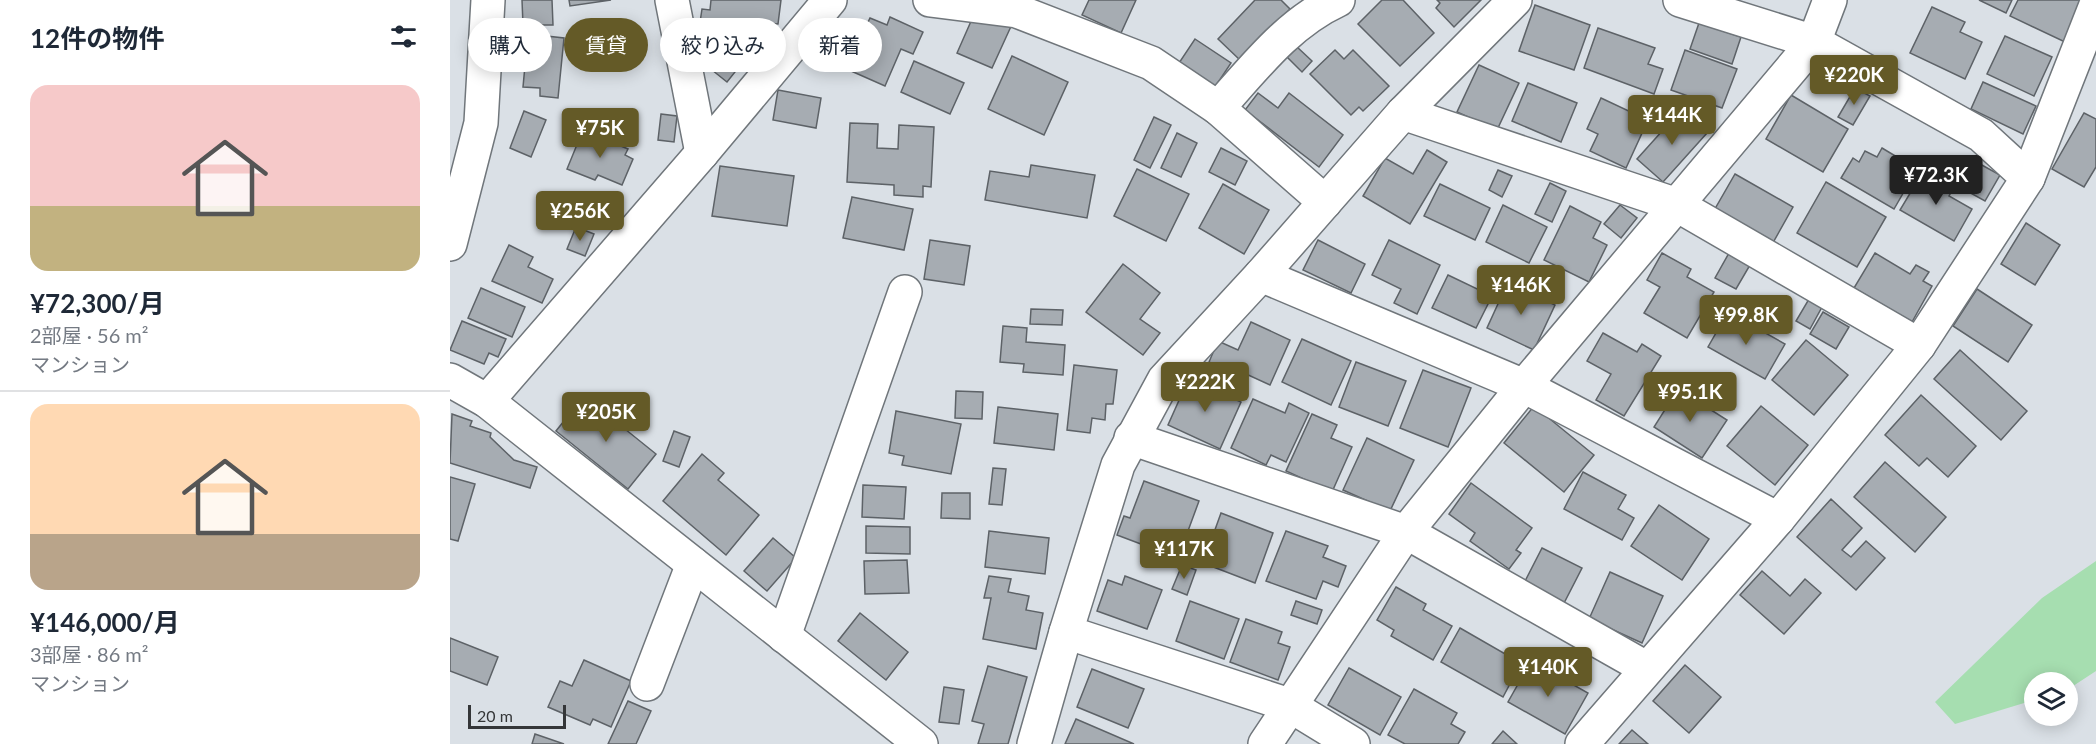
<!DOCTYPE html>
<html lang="ja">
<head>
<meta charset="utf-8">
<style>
  body { margin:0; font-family:Lato,"Noto Sans JP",sans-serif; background:#f2f2f3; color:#1f2937; height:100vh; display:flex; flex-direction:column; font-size:22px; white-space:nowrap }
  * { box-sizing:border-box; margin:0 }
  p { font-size:20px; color:#747a83 }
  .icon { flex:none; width:33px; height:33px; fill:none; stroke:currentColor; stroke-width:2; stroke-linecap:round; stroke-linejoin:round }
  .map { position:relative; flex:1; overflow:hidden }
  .side { display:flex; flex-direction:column; background:#fff; width:450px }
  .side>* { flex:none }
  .hud { position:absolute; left:18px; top:18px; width:570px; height:54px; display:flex; gap:12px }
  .tools { position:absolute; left:1574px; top:672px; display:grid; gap:12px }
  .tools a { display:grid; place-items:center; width:54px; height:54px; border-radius:50%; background:#fff; box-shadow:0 3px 15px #0003; font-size:30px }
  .scale { position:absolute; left:18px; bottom:15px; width:98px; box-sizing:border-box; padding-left:6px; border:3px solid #343638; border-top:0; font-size:16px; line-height:21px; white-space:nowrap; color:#343638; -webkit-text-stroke:4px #dae0e6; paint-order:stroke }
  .price { position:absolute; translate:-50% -51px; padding:0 14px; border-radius:6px; background:#645a27; color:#fff; font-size:20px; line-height:39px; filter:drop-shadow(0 2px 3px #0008) }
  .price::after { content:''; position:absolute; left:50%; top:36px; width:18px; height:14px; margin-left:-9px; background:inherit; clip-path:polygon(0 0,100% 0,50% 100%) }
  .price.on { background:#222; color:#fff }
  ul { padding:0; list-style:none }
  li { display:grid; align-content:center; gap:12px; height:318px; padding:0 30px }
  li+li { border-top:2px solid #e0e1e3 }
  li span { display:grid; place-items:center; height:186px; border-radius:18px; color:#555 }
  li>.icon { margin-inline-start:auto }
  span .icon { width:108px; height:108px; fill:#fffc; stroke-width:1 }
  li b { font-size:26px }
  h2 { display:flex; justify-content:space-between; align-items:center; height:72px; padding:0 30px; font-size:26px }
  .tag { padding:0 21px; border-radius:27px; background:#fff; box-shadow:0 3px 15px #0003; font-size:21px; line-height:54px }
  .tag.on { background:#645a27; color:#fff }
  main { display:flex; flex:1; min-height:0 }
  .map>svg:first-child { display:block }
  .green { fill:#a6deb0 }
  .building { fill:#a6acb2; stroke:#5d6267; stroke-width:1.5 }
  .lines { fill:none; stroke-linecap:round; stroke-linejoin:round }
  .minor-casing { stroke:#70767b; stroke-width:36 }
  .minor { stroke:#fff; stroke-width:33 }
</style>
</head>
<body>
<main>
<section class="side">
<h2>12件の物件<svg class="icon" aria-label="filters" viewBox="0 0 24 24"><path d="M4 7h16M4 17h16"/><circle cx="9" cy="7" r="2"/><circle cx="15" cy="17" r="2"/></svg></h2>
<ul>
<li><span style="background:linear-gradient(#f6c9c9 65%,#c2b280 0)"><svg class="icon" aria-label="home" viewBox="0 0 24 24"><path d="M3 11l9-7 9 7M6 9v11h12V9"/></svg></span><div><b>¥72,300/月</b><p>2部屋 · 56 m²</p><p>マンション</p></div></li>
<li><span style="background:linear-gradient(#ffd9b3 70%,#b9a48a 0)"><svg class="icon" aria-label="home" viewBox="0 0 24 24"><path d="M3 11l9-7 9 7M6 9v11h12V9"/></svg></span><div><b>¥146,000/月</b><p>3部屋 · 86 m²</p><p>マンション</p></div></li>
</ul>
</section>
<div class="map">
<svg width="1646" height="744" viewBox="0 0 1646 744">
  <rect width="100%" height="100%" fill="#dae0e6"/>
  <path class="green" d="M1646 561V671L1617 690V682H1584V700L1505 724 1485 702 1592 598Z"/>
  <g class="building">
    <path d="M72 0H102L103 25H73Z"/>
    <path d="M119 0H161L120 6Z"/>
    <path d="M261 0H331L328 24 305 22 303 36 249 29 252 9 260 10Z"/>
    <path d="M639 0H686L671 33 632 15Z"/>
    <path d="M805 0H831L840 9 791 61 768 39Z"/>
    <path d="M932 0H953L984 33 950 66 908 24Z"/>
    <path d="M987 0H1031L1004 27 986 8 990 3Z"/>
    <path d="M1529 0H1562L1556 13Z"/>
    <path d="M1568 0H1635L1615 42 1560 16Z"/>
    <path d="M1085 5 1140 25 1124 70 1069 51Z"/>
    <path d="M1482 7 1515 22 1510 32 1532 42 1515 79 1460 53Z"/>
    <path d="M440 17 473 32 463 54 451 49 435 86 374 59 384 37 398 43 402 33 411 37 420 18 437 25Z"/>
    <path d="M522 19 563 22 542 68 507 53Z"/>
    <path d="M1249 23 1291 37 1282 64 1240 49Z"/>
    <path d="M1148 28 1205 48 1198 64 1213 69 1204 94 1134 68Z"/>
    <path d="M78 34 114 38 108 98 90 96V88L73 87Z"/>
    <path d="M1555 36 1602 57 1584 96 1537 74Z"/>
    <path d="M745 39 781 63 765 87 729 63Z"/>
    <path d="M268 43 293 62 277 82 252 62Z"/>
    <path d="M846 46 862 61 852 72 836 56Z"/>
    <path d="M885 50 894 59 903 50 939 86 913 111 909 107 901 115 860 74Z"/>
    <path d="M1235 50 1287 69 1272 108 1221 90Z"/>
    <path d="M562 56 618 82 594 135 538 109Z"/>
    <path d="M464 61 514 83 500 114 451 92Z"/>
    <path d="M1029 65 1069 83 1047 130 1007 112Z"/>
    <path d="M1533 82 1586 106 1573 134 1521 109Z"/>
    <path d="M1078 83 1127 103 1111 142 1062 121Z"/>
    <path d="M1405 88 1420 96 1403 125 1388 117Z"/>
    <path d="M328 90 371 98 366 128 323 120Z"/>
    <path d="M808 93 828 108 839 93 893 135 869 167 795 110Z"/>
    <path d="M1341 95 1398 129 1373 172 1316 139Z"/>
    <path d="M1151 98 1198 120 1176 168 1140 151 1148 134 1137 129Z"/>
    <path d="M1231 110 1257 133 1213 182 1187 159Z"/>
    <path d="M74 111 96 120 81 157 60 148Z"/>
    <path d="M1634 113 1646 119V167L1634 187 1602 169Z"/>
    <path d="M211 114 227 116 224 142 208 140Z"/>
    <path d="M704 117 721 125 700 168 684 160Z"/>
    <path d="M400 123 428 124 427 148 448 149 449 125 484 127 481 187 473 186V197L444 195V185L397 182Z"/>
    <path d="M133 130 178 149 175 155 183 159 172 185 148 175 145 180 117 169Z"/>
    <path d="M727 133 747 143 731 177 711 168Z"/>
    <path d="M771 148 797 161 785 185 759 172Z"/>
    <path d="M1432 148 1467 169 1444 209 1391 178 1403 158 1409 162 1415 151 1427 157Z"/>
    <path d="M977 150 997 162 960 224 913 196 935 158 963 174Z"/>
    <path d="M1530 164 1550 175 1535 201 1515 190Z"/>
    <path d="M581 165 645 175 637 218 535 200 540 171 579 177Z"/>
    <path d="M270 166 344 176 337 226 262 216Z"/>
    <path d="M687 169 739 194 716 241 664 216Z"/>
    <path d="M1048 170 1062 176 1052 197 1039 190Z"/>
    <path d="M1474 170 1504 187 1499 196 1522 209 1504 241 1450 210Z"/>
    <path d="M1285 174 1343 207 1320 248 1262 214Z"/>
    <path d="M1376 182 1436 217 1407 267 1347 233Z"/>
    <path d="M1100 183 1116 191 1102 222 1085 214Z"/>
    <path d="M773 184 819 210 794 254 749 228Z"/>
    <path d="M990 184 1040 208 1025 240 974 216Z"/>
    <path d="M402 197 463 209 454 250 393 238Z"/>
    <path d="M1053 205 1097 227 1079 263 1036 242Z"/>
    <path d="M1170 205 1187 218 1171 238 1154 224Z"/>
    <path d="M1120 206 1151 222 1143 238 1157 245 1139 282 1094 260Z"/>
    <path d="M1576 223 1610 245 1585 285 1551 264Z"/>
    <path d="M126 227 144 234 135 256 117 249Z"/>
    <path d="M480 240 520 246 514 285 474 279Z"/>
    <path d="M868 240 915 264 901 293 853 270Z"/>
    <path d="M939 240 990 265 967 314 944 303 951 289 922 275Z"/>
    <path d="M59 245 83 257 78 267 103 279 92 303 42 281Z"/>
    <path d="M1212 253 1241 269 1237 277 1264 292 1237 338 1194 313 1210 287 1197 280Z"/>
    <path d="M1279 253 1300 265 1286 289 1265 278Z"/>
    <path d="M1425 253 1460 274 1466 265 1479 272 1473 281 1482 286 1462 322 1404 288Z"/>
    <path d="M673 264 710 293 690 319 710 333 693 355 636 312Z"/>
    <path d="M998 275 1042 296 1026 328 982 308Z"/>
    <path d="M1058 282 1105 305 1084 350 1037 328Z"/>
    <path d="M31 288 75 307 62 337 18 318Z"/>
    <path d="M1527 289 1582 325 1558 362 1503 326Z"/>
    <path d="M1359 299 1372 307 1360 329 1346 321Z"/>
    <path d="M581 309 613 310 612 325 580 324Z"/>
    <path d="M1278 312 1335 344 1315 379 1258 347Z"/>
    <path d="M1373 312 1399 327 1386 349 1360 334Z"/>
    <path d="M12 321 56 339 48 357 39 353 34 364 0 350Z"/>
    <path d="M801 322 840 340 820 385 783 368 781 372 759 362 768 341 788 350Z"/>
    <path d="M553 326 577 328 576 342 615 345 613 375 573 372 574 364 550 362Z"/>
    <path d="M1153 333 1187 352 1192 344 1211 356 1174 416 1146 400 1161 374 1137 361Z"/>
    <path d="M852 339 901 361 881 405 832 382Z"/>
    <path d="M1356 340 1398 375 1364 415 1322 380Z"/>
    <path d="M1510 350 1577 411 1551 440 1484 379Z"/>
    <path d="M906 362 956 381 938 426 889 407Z"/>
    <path d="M624 365 667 370 663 404H656L655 420 642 418 640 433 617 430Z"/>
    <path d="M973 370 1021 388 998 447 950 428Z"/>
    <path d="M739 378 791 402 770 449 718 425Z"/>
    <path d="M1228 389 1277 420 1252 458 1204 427Z"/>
    <path d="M506 391 533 392 532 419 505 418Z"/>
    <path d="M1471 395 1526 446 1498 477 1477 458 1469 466 1435 435Z"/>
    <path d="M134 396 206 454 178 489 106 431Z"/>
    <path d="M803 399 835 413 839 403 859 413 836 462 821 455 816 465 781 448Z"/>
    <path d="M1084 406 1144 455 1114 492 1054 443Z"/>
    <path d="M1311 406 1358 445 1325 485 1277 446Z"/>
    <path d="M548 407 608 414 604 450 544 443Z"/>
    <path d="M446 411 511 424 501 474 452 465 454 456 439 453Z"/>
    <path d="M2 414 22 421 20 426 41 433 40 437 64 460 87 467 80 488 0 463Z"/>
    <path d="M862 414 887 425 881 438 902 447 882 492 836 471Z"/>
    <path d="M224 431 240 437 229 467 213 461Z"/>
    <path d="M917 438 964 460 940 511 893 490Z"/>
    <path d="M252 454 274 473 268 480 309 515 276 555 213 501Z"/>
    <path d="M1435 462 1496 517 1465 552 1404 497Z"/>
    <path d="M543 468 556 469 552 505 539 504Z"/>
    <path d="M1133 472 1176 495 1168 509 1184 518 1172 540 1114 509Z"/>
    <path d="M0 477 25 484 8 541 0 539Z"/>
    <path d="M694 481 749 501 728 558 667 535 674 516 680 518Z"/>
    <path d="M1021 483 1082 528 1066 550 1071 553 1059 569 1020 541 1025 533 999 514Z"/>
    <path d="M413 485 456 487 454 519 412 517Z"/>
    <path d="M492 493H520V519L491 518Z"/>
    <path d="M1381 499 1412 528 1392 550 1401 557 1416 541 1435 558 1406 590 1347 537Z"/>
    <path d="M1209 505 1259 539 1232 580 1181 546Z"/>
    <path d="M771 513 823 533 805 583 753 563Z"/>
    <path d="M416 526 460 527V554L416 553Z"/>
    <path d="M539 531 599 538 595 574 535 567Z"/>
    <path d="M836 531 878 546 873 557 896 566 888 587 873 581 866 599 816 581Z"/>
    <path d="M323 538 346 558 317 591 294 571Z"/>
    <path d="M1092 548 1132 568 1112 607 1072 587Z"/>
    <path d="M457 560 459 593 415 594 414 561Z"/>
    <path d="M732 565 746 570 737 595 722 589Z"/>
    <path d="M1312 571 1340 596 1355 579 1371 593 1334 634 1290 595Z"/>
    <path d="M1160 572 1213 596 1192 643 1139 619Z"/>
    <path d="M539 576 561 579 558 592 579 596 576 610 593 613 586 649 533 639 541 598H534Z"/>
    <path d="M675 576 712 590 697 629 647 611 658 580 672 585Z"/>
    <path d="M946 587 976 604 973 610 1002 626 983 660 941 636 944 630 927 620Z"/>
    <path d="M740 601 789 619 774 659 726 641Z"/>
    <path d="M846 601 872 610 867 624 841 615Z"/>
    <path d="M410 613 458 652 436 680 388 641Z"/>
    <path d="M796 619 832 632 828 643 840 647 828 680 780 662Z"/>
    <path d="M1010 628 1071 663 1053 697 991 662Z"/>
    <path d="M0 638 48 657 37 685 0 671Z"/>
    <path d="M134 660 181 681 161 727 143 719 140 725 98 707 110 681 122 686Z"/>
    <path d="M1081 661 1138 693 1115 734 1058 702Z"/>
    <path d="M1235 665 1271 697 1239 733 1203 701Z"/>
    <path d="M538 666 577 677 558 744H528L534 724 522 721Z"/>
    <path d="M899 668 951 697 930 735 878 705Z"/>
    <path d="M642 669 694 689 678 728 627 707Z"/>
    <path d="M494 687 514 690 509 724 489 722Z"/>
    <path d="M964 689 1007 713 1001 724 1015 732 1008 744H955L938 735Z"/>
    <path d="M178 701 201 711 186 744H158Z"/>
    <path d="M626 719 684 744H615Z"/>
    <path d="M1182 730 1198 744H1169Z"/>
    <path d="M1053 731 1067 744H1042Z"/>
    <path d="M85 734 114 744H82Z"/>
  </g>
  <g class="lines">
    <defs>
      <g id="minor">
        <path d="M222 0 252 153"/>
        <path d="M480 0 567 11 701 63 768 108 875 202"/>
        <path d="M768 108C804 68 838 23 888 0"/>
        <path d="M953 113 1227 205 1469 345"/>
        <path d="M1578 178 1646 5"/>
        <path d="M0 244 31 123 38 0"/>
        <path d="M811 275 1074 386 1328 519"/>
        <path d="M0 380 37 401 471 744"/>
        <path d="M37 401 252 153 380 0"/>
        <path d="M681 438 956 532 1196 668"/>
        <path d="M334 636 455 292"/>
        <path d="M197 684 243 564"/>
        <path d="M584 744 616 632"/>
        <path d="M815 744 956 532 1074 386 1364 42 1380 0"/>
        <path d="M903 744 839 705 616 632 668 465 714 380 811 275 953 113 1065 0"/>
        <path d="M1132 744 1328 519 1469 345 1578 178 1531 135 1364 42 1230 0"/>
      </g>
    </defs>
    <use href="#minor" class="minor-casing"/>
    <use href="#minor" class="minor"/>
  </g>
</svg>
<div class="tools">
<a><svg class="icon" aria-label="layers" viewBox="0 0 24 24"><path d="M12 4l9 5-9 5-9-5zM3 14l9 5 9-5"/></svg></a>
</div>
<div class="scale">20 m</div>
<b class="price" style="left:1404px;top:106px">¥220K</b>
<b class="price" style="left:1222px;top:146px">¥144K</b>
<b class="price" style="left:150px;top:159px">¥75K</b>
<b class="price on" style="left:1486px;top:206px">¥72.3K</b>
<b class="price" style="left:130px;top:242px">¥256K</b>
<b class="price" style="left:1071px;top:316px">¥146K</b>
<b class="price" style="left:1296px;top:346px">¥99.8K</b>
<b class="price" style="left:755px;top:413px">¥222K</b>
<b class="price" style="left:1240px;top:423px">¥95.1K</b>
<b class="price" style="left:156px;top:443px">¥205K</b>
<b class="price" style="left:734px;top:580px">¥117K</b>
<b class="price" style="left:1098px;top:698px">¥140K</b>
<div class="hud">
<a class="tag">購入</a>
<a class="tag on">賃貸</a>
<a class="tag">絞り込み</a>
<a class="tag">新着</a>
</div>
</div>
</main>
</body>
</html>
